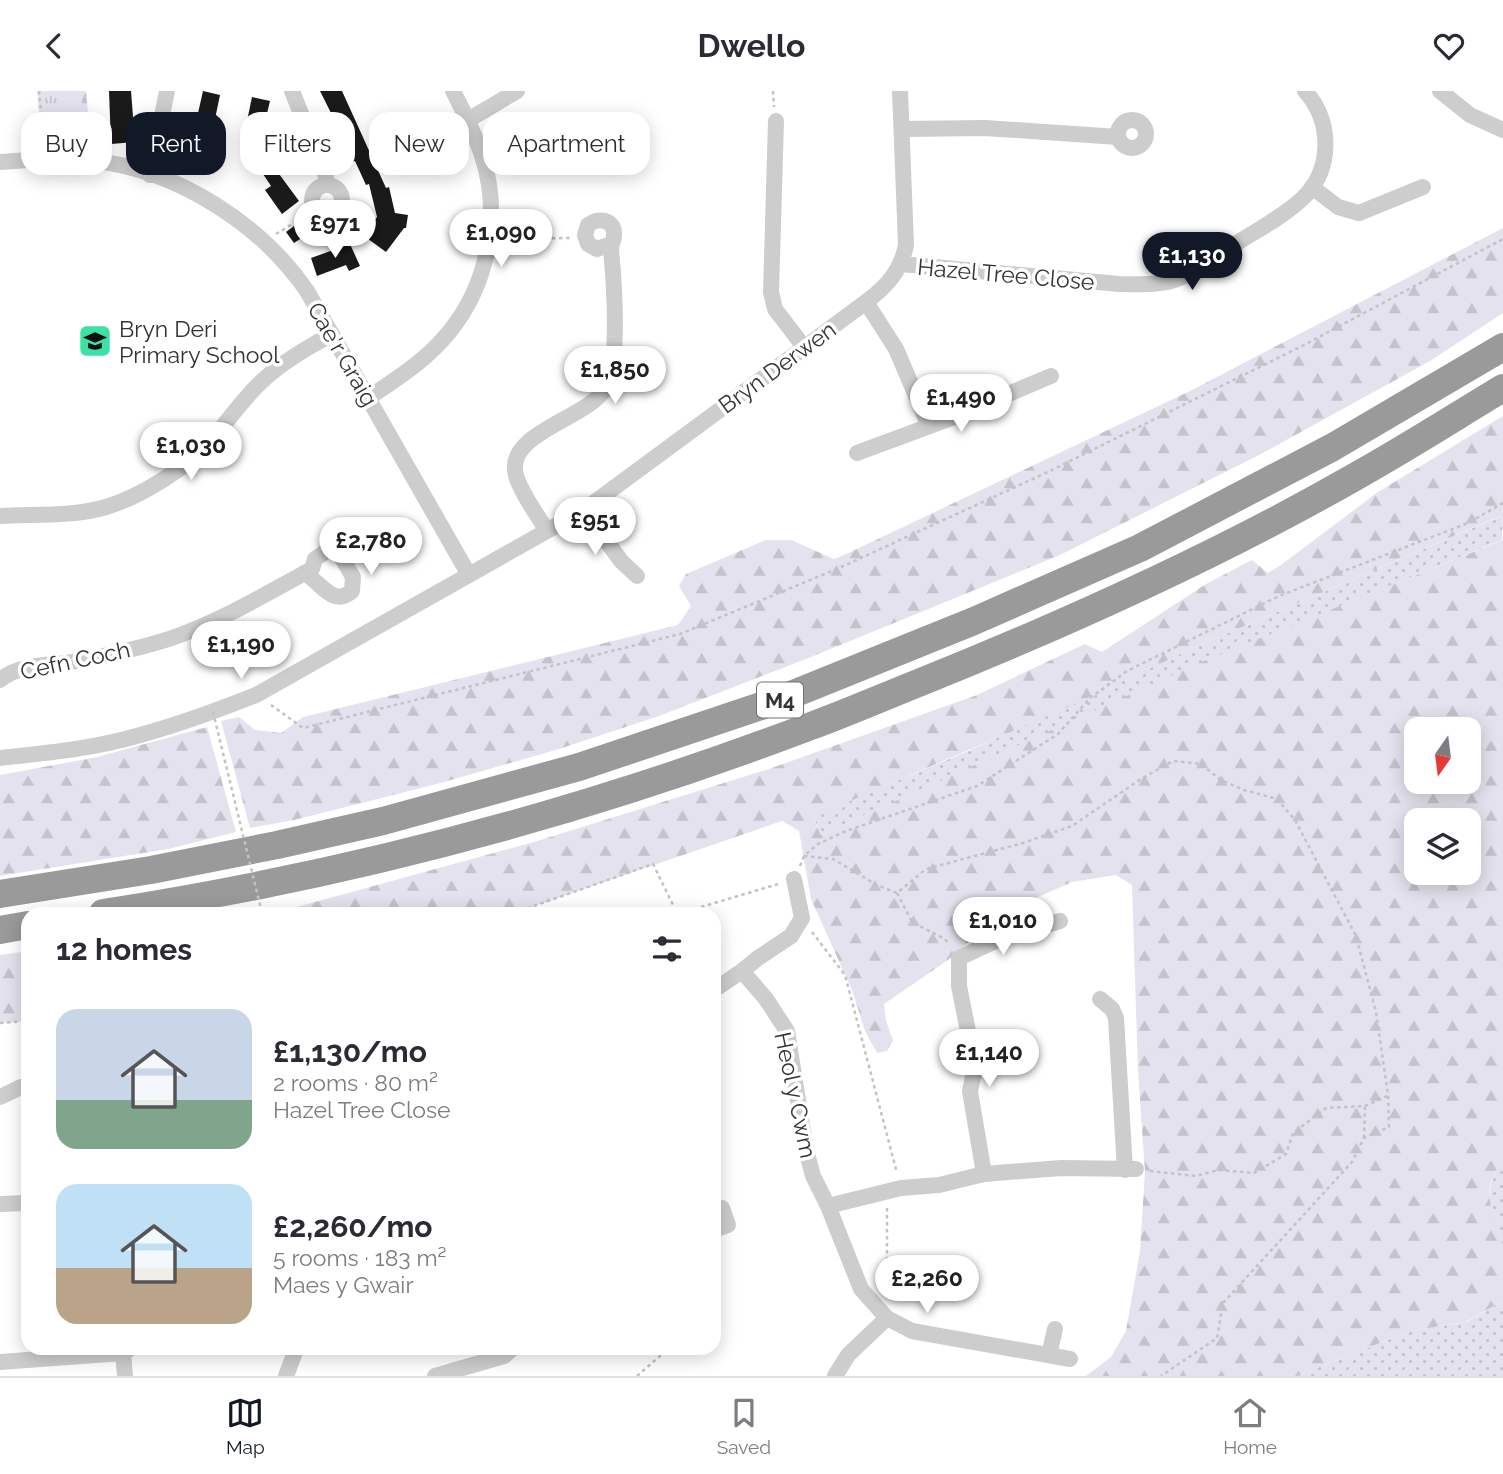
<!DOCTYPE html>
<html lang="en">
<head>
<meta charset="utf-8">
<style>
  body { margin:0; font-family:Raleway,sans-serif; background:#f7f7f7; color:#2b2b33; height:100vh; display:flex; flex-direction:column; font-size:26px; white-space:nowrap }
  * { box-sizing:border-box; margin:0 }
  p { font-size:23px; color:#7c7c81 }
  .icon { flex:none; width:38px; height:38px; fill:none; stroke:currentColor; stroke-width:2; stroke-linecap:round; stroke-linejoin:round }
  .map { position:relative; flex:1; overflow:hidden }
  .details { position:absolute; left:21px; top:816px; width:700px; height:448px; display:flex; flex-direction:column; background:#fff; border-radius:21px; box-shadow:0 4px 18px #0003 }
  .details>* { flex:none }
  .banner { position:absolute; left:21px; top:21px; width:700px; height:63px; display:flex; gap:14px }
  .needle { width:46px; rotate:194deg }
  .controls { position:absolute; left:1404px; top:626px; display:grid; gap:14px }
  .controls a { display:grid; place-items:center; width:77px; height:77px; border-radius:14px; background:#fff; box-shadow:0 4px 18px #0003; font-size:35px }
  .price { position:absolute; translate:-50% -60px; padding:0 16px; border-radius:24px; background:#fff; color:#222; font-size:23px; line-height:46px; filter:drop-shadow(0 2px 4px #0008) }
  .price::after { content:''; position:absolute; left:50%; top:42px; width:21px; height:16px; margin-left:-10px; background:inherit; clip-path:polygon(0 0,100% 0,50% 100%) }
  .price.selected { background:#111827; color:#fff }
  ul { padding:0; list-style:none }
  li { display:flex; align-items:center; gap:21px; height:175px; padding:0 35px }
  li span { display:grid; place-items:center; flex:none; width:196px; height:140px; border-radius:21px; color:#555 }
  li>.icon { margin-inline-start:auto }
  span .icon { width:84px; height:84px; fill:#fffc; stroke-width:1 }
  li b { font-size:30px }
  h2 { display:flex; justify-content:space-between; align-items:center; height:84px; padding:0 35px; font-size:30px }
  .chip { padding:0 24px; border-radius:21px; background:#fff; box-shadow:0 4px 18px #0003; font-size:24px; line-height:63px }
  .chip.selected { background:#111827; color:#fff }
  header { display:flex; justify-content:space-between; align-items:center; height:91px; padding:0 35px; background:#fff; font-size:32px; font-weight:700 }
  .tabs { display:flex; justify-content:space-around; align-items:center; height:98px; border-top:2px solid #e1e1e2; background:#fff; font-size:19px; color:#7c7c81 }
  .tabs a { display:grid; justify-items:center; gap:4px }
  .tabs .selected { color:#111827 }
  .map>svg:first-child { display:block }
  .grass { fill:url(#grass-dots) }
  .forest { fill:url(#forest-firs); fill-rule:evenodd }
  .park { fill:url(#park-tufts) }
  .building { fill:#1a1a1a }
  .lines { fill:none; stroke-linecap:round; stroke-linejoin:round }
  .path { stroke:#c3c3c3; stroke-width:2.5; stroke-dasharray:3.5 3.5; stroke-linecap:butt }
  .street { stroke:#cdcdcd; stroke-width:16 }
  .highway { stroke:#9a9a9a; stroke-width:28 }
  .path-bridge { stroke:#c3c3c3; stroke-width:2.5; stroke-dasharray:3.5 3.5; stroke-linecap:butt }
  .labels { text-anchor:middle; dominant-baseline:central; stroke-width:7; stroke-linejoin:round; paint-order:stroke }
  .shield { fill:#fff; stroke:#707070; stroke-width:2 }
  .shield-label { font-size:21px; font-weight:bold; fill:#333 }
  .street-label { font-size:23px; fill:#333; stroke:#fff }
  .poi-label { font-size:23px; fill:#333; stroke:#fff; text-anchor:start }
</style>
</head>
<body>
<header><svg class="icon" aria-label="back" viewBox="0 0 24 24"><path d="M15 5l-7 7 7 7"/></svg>Dwello<svg class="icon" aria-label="heart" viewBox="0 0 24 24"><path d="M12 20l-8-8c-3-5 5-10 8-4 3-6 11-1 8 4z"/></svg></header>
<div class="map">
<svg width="1503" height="1285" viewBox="0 0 1503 1285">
  <defs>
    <pattern id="grass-dots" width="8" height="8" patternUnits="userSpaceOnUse" patternTransform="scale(1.75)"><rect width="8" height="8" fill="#e4e2ee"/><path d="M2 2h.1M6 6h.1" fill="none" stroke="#c4c2cd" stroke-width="1.8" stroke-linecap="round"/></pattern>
    <pattern id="forest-firs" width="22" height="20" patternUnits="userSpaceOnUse" patternTransform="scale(1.75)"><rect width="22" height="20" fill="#e4e2ee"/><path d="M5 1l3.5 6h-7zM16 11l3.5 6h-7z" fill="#c4c2cd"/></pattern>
    <pattern id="park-tufts" width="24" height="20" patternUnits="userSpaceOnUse" patternTransform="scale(1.75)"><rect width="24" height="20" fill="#e4e2ee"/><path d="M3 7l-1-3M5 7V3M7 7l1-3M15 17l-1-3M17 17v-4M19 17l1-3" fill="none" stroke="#c4c2cd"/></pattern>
  </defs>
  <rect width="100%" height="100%" fill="#fff"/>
  <g class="grass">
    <path d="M1503 424 1502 449 1199 573 821 744 813 725 966 661 1191 558Z"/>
    <path d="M1503 1071V1156C1494 1125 1478 1098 1503 1071Z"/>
    <path d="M1503 1210V1285H1297L1410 1240 1466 1231Z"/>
  </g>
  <g class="forest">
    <path d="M71 0H86L91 52 85 61 69 62 57 59 49 48Z"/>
    <path d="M1503 137V222L1430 270 1261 363 1060 464 816 564 659 625 559 658 437 693 294 729 250 737 221 630 239 626 255 639 281 642 303 626 678 534 691 515 679 495 686 483 766 449H791L834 468 844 464 1190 300Z"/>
    <path d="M1503 325V424L1500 425 1191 558 1066 617 813 726 821 744 1199 572 1503 449V1071C1476 1101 1496 1122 1503 1154 1503 1172 1503 1193 1503 1210L1465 1231 1410 1240 1297 1285H1086L1111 1266 1126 1240 1140 1160 1145 1081 1138 980 1132 794 1116 784 1072 791 1002 822 948 869 884 913 886 930 893 949 887 960 877 962 865 940 852 899 811 808 799 740 782 730 514 822H275L534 751 766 679 977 604 1085 553 1102 561 1206 493 1252 469 1268 482 1281 474 1378 401ZM1416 639H1468V691H1416ZM1416 730H1468V782H1416Z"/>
    <path d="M207 636 236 741 168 758 0 785V684L97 666Z"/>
    <path d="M28 860V930L0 932V864Z"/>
  </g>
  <path class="park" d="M37 0H81L86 54 42 55Z"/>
  <g class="building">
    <path d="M109 0H131L135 51 111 53Z"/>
    <path d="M203 0 220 4 205 76 185 72 187 62 180 61 185 37 191 38 193 30 196 31Z"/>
    <path d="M320 0H342L386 97 389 96 395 122 408 124 406 137H404L386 161 364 145 377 126 369 93 366 94 355 70 352 71 329 23 331 22Z"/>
    <path d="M252 6 270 10 263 39 246 35Z"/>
    <path d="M275 48 285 63 271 72 299 110 282 123 265 99 271 95 251 65Z"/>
    <path d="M298 132 306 144 294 152 286 141Z"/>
    <path d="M350 153 360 175 349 180 346 174 317 185 311 167Z"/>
  </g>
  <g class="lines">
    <g class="path">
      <path d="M39 0 44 52"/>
      <path d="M773 0 774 16"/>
      <path d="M276 143 315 119"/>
      <path d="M503 148 570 147"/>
      <path d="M271 614 303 637 680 543 839 477 1048 381 1302 255 1503 148"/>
      <path d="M804 765 833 768 877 794 897 802 926 778 1023 752 1072 735 1141 688 1173 670 1201 673 1221 689 1244 699 1277 708 1295 729 1356 845 1376 921 1388 1004 1389 1036 1364 1047 1352 1071 1223 1212 1217 1247 1161 1285"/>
      <path d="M800 775 804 765 818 753 846 740 977 695 1058 643 1090 607 1127 580 1279 505 1468 432 1503 412"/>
      <path d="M897 802 912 831 945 848 949 853"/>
      <path d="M514 822 653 773 677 822"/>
      <path d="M681 822 778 793"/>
      <path d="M812 841 845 884 897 1082"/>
      <path d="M0 932 28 930"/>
      <path d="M1364 1047 1365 1015"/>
      <path d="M1150 1080 1196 1085 1218 1079 1254 1082 1286 1063 1293 1042 1326 1017 1365 1015 1387 1005"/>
      <path d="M887 1117V1201"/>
      <path d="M637 1285 660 1265 678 1256"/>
    </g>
    <g class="street">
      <path d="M292 0 326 85V94"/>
      <path d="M1440 0 1470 24 1503 39"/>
      <path d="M468 29 517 0"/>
      <circle cx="1132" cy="43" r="14"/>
      <path d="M776 30 771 201 775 218 804 256"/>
      <path d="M902 38 985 37 1118 46"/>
      <path d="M0 71C32 69 65 66 97 70 178 80 261 133 307 200L469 484"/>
      <path d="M150 84 167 0"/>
      <circle cx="327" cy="109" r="15"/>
      <path d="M1312 96 1338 116 1359 122 1423 96"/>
      <path d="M901 173 1119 193C1138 193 1159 195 1177 188 1198 180 1218 164 1237 152 1259 138 1284 125 1303 107 1333 78 1332 30 1305 0"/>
      <path d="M866 211 896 258 929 335"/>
      <path d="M368 307C398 287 428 268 450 240 488 193 501 125 483 68 476 44 464 22 453 0"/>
      <path d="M857 362 954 326 1051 285"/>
      <path d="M584 419 621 470 637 485"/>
      <path d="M0 425C34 423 73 426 106 416 140 406 190 375 213 348 229 328 243 308 261 291 282 271 307 257 332 243"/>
      <path d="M547 440C538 425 516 395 515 379 511 341 587 327 606 297 620 273 614 189 611 159 611 152 614 150 614 144 615 128 597 126 588 134L585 144 588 153 597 158 611 153"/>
      <path d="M0 589C20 572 53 575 77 570 109 564 141 557 172 547 221 530 266 503 312 478L315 468 328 459 339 462 353 486 352 500C333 517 321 491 304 482"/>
      <path d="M0 667C45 662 90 658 133 646 175 635 216 620 256 604L584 419 866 211C887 195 901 180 906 154L900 0"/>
      <path d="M794 788 802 827 791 845 758 867 742 880 766 908 787 940 806 1059 813 1085 828 1115 901 1097 939 1094 984 1083 1061 1077 1136 1078"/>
      <path d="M714 899 742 880"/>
      <path d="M1100 908 1112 918 1116 927 1125 1079"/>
      <path d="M0 1006 21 996 28 997"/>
      <path d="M984 1083 970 1000 977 967 968 940 959 895V867L1004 846 1060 830"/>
      <path d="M0 1113 28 1112"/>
      <path d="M828 1115 861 1198 887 1227 912 1240 1070 1268"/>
      <path d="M714 1139 728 1134 722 1117"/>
      <path d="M123 1262 125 1285"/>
      <path d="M1049 1264 1055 1238"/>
      <path d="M0 1271 123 1262 132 1256"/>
      <path d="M286 1285 297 1256"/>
      <path d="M435 1285 504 1265 514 1256"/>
      <path d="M835 1285 848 1264 887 1227"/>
    </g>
    <g class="highway">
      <path d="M0 803 151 779 277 754 383 730 579 676 776 610 974 530 1140 457 1333 356 1503 256"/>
      <path d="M103 822C344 785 582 722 811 635 846 622 881 607 916 593 1068 532 1219 464 1360 383 1408 356 1455 326 1503 297"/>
      <path d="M0 839 28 834"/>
    </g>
    <path class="path-bridge" d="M213 621 262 822"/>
  </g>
  <defs>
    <symbol id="school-square" viewBox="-11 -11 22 22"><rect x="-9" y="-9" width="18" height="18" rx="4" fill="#3ee1a4" stroke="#fff"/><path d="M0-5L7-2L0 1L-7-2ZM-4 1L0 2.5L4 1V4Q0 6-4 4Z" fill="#111"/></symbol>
  </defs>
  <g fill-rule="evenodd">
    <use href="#school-square" x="76" y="231" width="38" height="38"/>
  </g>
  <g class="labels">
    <rect class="shield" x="757" y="591.5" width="46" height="35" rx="5"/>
    <g class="shield-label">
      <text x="780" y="609">M4</text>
    </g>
    <g class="street-label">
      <text transform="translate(1006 183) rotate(5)">Hazel Tree Close</text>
      <text transform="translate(343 263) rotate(60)">Cae'r Graig</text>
      <text transform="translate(777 276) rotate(-36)">Bryn Derwen</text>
      <text transform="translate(75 569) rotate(-12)">Cefn Coch</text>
      <text transform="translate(796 1004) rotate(78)">Heol y Cwm</text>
    </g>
    <g class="poi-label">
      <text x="119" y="237">Bryn Deri<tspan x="119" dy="26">Primary School</tspan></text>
    </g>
  </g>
</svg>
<div class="controls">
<a><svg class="needle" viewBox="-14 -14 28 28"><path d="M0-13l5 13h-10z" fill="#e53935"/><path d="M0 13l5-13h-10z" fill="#7c7c81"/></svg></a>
<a><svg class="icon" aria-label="layers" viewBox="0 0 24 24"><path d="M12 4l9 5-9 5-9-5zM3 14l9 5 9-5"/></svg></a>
</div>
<b class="price" style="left:335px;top:169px">£971</b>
<b class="price" style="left:501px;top:178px">£1,090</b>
<b class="price selected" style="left:1192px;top:201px">£1,130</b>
<b class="price" style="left:615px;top:315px">£1,850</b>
<b class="price" style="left:961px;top:343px">£1,490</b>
<b class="price" style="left:191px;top:391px">£1,030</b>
<b class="price" style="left:595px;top:466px">£951</b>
<b class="price" style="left:371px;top:486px">£2,780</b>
<b class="price" style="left:241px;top:590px">£1,190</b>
<b class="price" style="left:1003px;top:866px">£1,010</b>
<b class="price" style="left:989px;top:998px">£1,140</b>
<b class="price" style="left:927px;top:1224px">£2,260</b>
<div class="banner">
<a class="chip">Buy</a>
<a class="chip selected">Rent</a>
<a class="chip">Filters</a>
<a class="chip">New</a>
<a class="chip">Apartment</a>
</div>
<section class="details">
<h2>12 homes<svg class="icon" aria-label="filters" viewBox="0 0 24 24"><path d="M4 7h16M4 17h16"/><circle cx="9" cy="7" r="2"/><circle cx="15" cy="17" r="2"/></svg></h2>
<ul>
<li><span style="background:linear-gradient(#c9d6e8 65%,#7fa58c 0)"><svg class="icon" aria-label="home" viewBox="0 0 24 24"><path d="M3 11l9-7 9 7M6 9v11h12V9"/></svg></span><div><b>£1,130/mo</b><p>2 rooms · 80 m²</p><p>Hazel Tree Close</p></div></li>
<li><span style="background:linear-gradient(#bfe0f5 60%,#b9a48a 0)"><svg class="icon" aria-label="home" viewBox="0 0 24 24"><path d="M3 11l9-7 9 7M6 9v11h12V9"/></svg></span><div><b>£2,260/mo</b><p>5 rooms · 183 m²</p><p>Maes y Gwair</p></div></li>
</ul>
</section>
</div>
<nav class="tabs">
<a class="selected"><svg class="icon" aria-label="map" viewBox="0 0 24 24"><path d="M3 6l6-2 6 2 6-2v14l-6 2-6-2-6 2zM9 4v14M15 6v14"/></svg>Map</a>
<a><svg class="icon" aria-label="saved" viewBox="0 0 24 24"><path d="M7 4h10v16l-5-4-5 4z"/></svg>Saved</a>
<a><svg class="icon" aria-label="home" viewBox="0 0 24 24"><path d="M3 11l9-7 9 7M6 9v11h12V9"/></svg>Home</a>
</nav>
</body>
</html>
